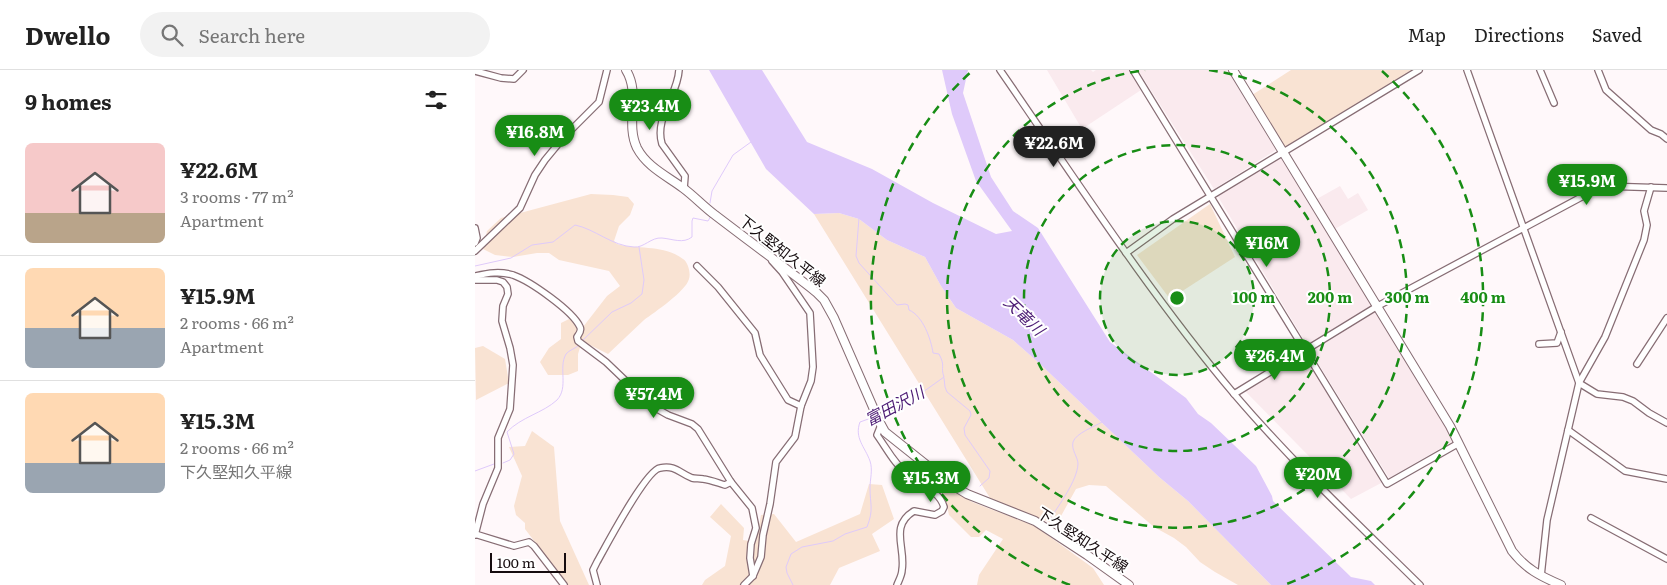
<!DOCTYPE html>
<html lang="en">
<head>
<meta charset="utf-8">
<style>
  body { margin:0; font-family:Literata,"Noto Sans JP",serif; background:#f2f2f2; color:#222; height:100vh; display:flex; flex-direction:column; font-size:19px; white-space:nowrap }
  * { box-sizing:border-box; margin:0 }
  p { font-size:16px; color:#767676 }
  .icon { flex:none; width:28px; height:28px; fill:none; stroke:currentColor; stroke-width:2; stroke-linecap:round; stroke-linejoin:round }
  .map { position:relative; flex:1; overflow:hidden }
  .details { display:flex; flex-direction:column; background:#fff; width:475px }
  .details>* { flex:none }
  .scale { position:absolute; left:15px; bottom:12px; width:76px; box-sizing:border-box; padding-left:5px; border:2px solid #160c0f; border-top:0; font-size:14px; line-height:18px; white-space:nowrap; color:#160c0f; -webkit-text-stroke:4px #fff; paint-order:stroke }
  .price { position:absolute; translate:-50% -42px; padding:0 11px; border-radius:18px; background:#188d15; color:#fff; font-size:16px; line-height:32px; filter:drop-shadow(0 1px 2px #0008) }
  .price::after { content:''; position:absolute; left:50%; top:30px; width:15px; height:11px; margin-left:-8px; background:inherit; clip-path:polygon(0 0,100% 0,50% 100%) }
  .price.selected { background:#222; color:#fff }
  ul { padding:0; list-style:none }
  li { display:flex; align-items:center; gap:15px; height:125px; padding:0 25px }
  li+li { border-top:1px solid #e0e0e0 }
  li span { display:grid; place-items:center; flex:none; width:140px; height:100px; border-radius:8px; color:#555 }
  li>.icon { margin-inline-start:auto }
  span .icon { width:60px; height:60px; fill:#fffc; stroke-width:1 }
  li b { font-size:21px }
  h2 { display:flex; justify-content:space-between; align-items:center; height:60px; padding:0 25px; font-size:21px }
  header { display:flex; align-items:center; gap:30px; box-sizing:border-box; height:70px; padding:0 25px; background:#fff; border-bottom:1px solid #e0e0e0 }
  header strong { font-size:24px }
  nav { display:flex; gap:28px; margin-inline-start:auto; font-size:18px }
  .search { width:350px; height:45px; background:#f2f2f2; display:flex; align-items:center; gap:12px; box-sizing:border-box; padding:0 18px; border-radius:28px; color:#767676; font-size:19px }
  main { display:flex; flex:1; min-height:0 }
  .map>svg:first-child { display:block }
  .built { fill:#faeaee }
  .green { fill:#f9e3d3 }
  .water { fill:#dfcafa }
  .lines { fill:none; stroke-linecap:round; stroke-linejoin:round }
  .stream { stroke:#dfcafa; stroke-width:1 }
  .street-casing { stroke:#876d74; stroke-width:8 }
  .secondary-casing { stroke:#876d74; stroke-width:10 }
  .street { stroke:#fff; stroke-width:5.5 }
  .secondary { stroke:#fff; stroke-width:8 }
  .ring { fill:none; stroke:#188d15; stroke-width:2.5; stroke-dasharray:9 6 }
  .labels { text-anchor:middle; dominant-baseline:central; stroke-width:4; stroke-linejoin:round; paint-order:stroke }
  .street-label { font-size:15px; fill:#160c0f; stroke:#fff }
  .water-label { font-size:16px; font-style:italic; fill:#4c1b74; stroke:#fff }
  .centre { fill:#188d15; stroke:#fff; stroke-width:2.5 }
  .ring-label { font-size:15px; text-anchor:middle; font-weight:bold; fill:#188d15; stroke:#fff; stroke-width:4; stroke-linejoin:round; paint-order:stroke }
</style>
</head>
<body>
<header>
<strong>Dwello</strong>
<div class="search"><svg class="icon" aria-label="search" viewBox="0 0 24 24"><circle cx="10" cy="10" r="6"/><path d="M15 15l6 6"/></svg>Search here</div>
<nav><a>Map</a><a>Directions</a><a>Saved</a></nav>
</header>
<main>
<section class="details">
<h2>9 homes<svg class="icon" aria-label="filters" viewBox="0 0 24 24"><path d="M4 7h16M4 17h16"/><circle cx="9" cy="7" r="2"/><circle cx="15" cy="17" r="2"/></svg></h2>
<ul>
<li><span style="background:linear-gradient(#f6c9c9 70%,#b9a48a 0)"><svg class="icon" aria-label="home" viewBox="0 0 24 24"><path d="M3 11l9-7 9 7M6 9v11h12V9"/></svg></span><div><b>¥22.6M</b><p>3 rooms · 77 m²</p><p>Apartment</p></div></li>
<li><span style="background:linear-gradient(#ffd9b3 60%,#9aa5b1 0)"><svg class="icon" aria-label="home" viewBox="0 0 24 24"><path d="M3 11l9-7 9 7M6 9v11h12V9"/></svg></span><div><b>¥15.9M</b><p>2 rooms · 66 m²</p><p>Apartment</p></div></li>
<li><span style="background:linear-gradient(#ffd9b3 70%,#9aa5b1 0)"><svg class="icon" aria-label="home" viewBox="0 0 24 24"><path d="M3 11l9-7 9 7M6 9v11h12V9"/></svg></span><div><b>¥15.3M</b><p>2 rooms · 66 m²</p><p>下久堅知久平線</p></div></li>
</ul>
</section>
<div class="map">
<svg width="1192" height="515" viewBox="0 0 1192 515">
  <rect width="100%" height="100%" fill="#fff8fa"/>
  <g class="built">
    <path d="M572 0H616L618 2 621 0H653L666 20 607 59Z"/>
    <path d="M663 0H754L801 80 739 119Z"/>
    <path d="M807 87 897 235 832 275 742 125Z"/>
    <path d="M865 116 873 129 883 123 893 140 858 160 840 130Z"/>
    <path d="M900 241 980 370 914 408 835 280Z"/>
    <path d="M829 284 908 412 876 429 770 321Z"/>
  </g>
  <g class="green">
    <path d="M816 0H938L811 78 807 76 777 25Z"/>
    <path d="M116 124 138 125 153 127 159 134 155 145 144 156 139 171 142 174C164 180 188 174 208 189 213 192 216 203 214 209 211 221 180 242 169 250 157 261 145 273 133 284L107 271 103 284V301L93 305H73L65 292 74 278 86 269V253L94 249 108 257 132 226 145 216 134 201 84 190 74 183H62L38 187 20 185 8 179 12 161 26 148Z"/>
    <path d="M735 134 760 187 695 229 662 185Z"/>
    <path d="M364 143 384 149 412 170 450 187 466 216 481 238 538 270 564 293 684 407 713 431 796 515H763L740 502 725 492 711 477 699 468 679 457 631 416 614 415 601 419 581 455 515 428 339 144Z"/>
    <path d="M8 276 30 289 34 313 1 330 0 278Z"/>
    <path d="M57 361 79 377 85 451 114 515H93L50 459V453L41 445 39 436 47 406 34 377 50 376Z"/>
    <path d="M459 407 497 432 560 456 618 498 629 515H502L504 505 528 469 511 460 504 467H496L474 445 470 426 454 413Z"/>
    <path d="M394 414 407 415 419 449 397 464 405 481 364 498 355 515H227L230 510 250 496 256 466 235 447 246 434 269 458 268 470 281 472 286 445 299 444 321 472 385 444Z"/>
  </g>
  <path class="water" d="M234 0H287L332 72 397 99 458 133 521 164 537 161 501 111 477 44 467 0H493L488 23 516 107 538 141 563 158 635 272 711 328 723 344 736 353 781 396 797 426 798 431 876 507 896 511 900 515H796L713 431 684 407 564 293 538 270 481 238 466 216 450 187 412 170 384 149 364 143 339 144 291 99Z"/>
  <g class="lines">
    <g class="stream">
      <path d="M235 133 237 121 258 85 276 72"/>
      <path d="M384 148 381 186 384 193 422 235 430 234 433 235 434 240C448 246 456 269 458 283L464 284C471 297 465 296 469 307L448 322 405 345"/>
      <path d="M0 196 36 188 57 175 78 172 100 155C120 159 137 176 159 177 169 178 176 167 187 168 198 169 208 174 217 167V151L218 148 233 151 236 146"/>
      <path d="M106 272 137 242 156 233 167 224 169 210 164 177"/>
      <path d="M469 308 470 317 472 322 495 341 496 345 489 358 490 365 515 401 514 408 505 416"/>
      <path d="M28 393 35 390 39 384 32 362C46 347 68 343 82 330 94 317 83 298 91 284 94 280 100 279 104 275"/>
      <path d="M0 401 19 394"/>
      <path d="M575 449C584 435 602 411 603 394 603 387 596 380 598 372 601 363 619 357 627 352"/>
      <path d="M318 515 312 503 311 497 316 484 327 477 358 471 370 464 392 457C399 439 395 435 395 418 395 409 398 400 395 391 390 377 379 368 385 352L399 347"/>
    </g>
    <defs>
      <g id="street">
        <path d="M204 0C203 25 179 48 187 74L210 106 209 119"/>
        <path d="M525 0C601 110 674 223 760 325 818 393 882 453 945 515"/>
        <path d="M658 0 912 414 984 373"/>
        <path d="M992 0 1104 313 1122 324 1148 327 1158 331 1174 343 1192 353"/>
        <path d="M1065 0 1079 33"/>
        <path d="M1123 0 1131 20 1176 60 1186 64 1192 69"/>
        <path d="M0 1 26 8 39 9 48 0"/>
        <path d="M0 158 2 168 0 173"/>
        <path d="M0 181 45 138 60 105 70 90 89 67 124 32 132 0"/>
        <path d="M651 183 698 149 944 0"/>
        <path d="M222 196 243 217 280 263 285 285 313 330 326 336"/>
        <path d="M0 206C13 203 25 201 38 205 55 211 98 241 105 257 107 261 104 264 102 267L103 271 131 292 177 336 193 345 217 354 223 359 256 412 277 438 281 458 276 474 275 488 278 506"/>
        <path d="M0 210H22L28 212 32 217 33 224 28 236 27 251 35 278 38 295 35 339 23 368V398L8 434 0 465"/>
        <path d="M1064 274 1082 273 1086 262"/>
        <path d="M1162 294 1192 248"/>
        <path d="M759 324 901 237 1127 116 1192 118"/>
        <path d="M406 355 402 365C412 379 420 395 434 406 446 416 464 420 469 437L467 441 460 445 439 441C414 456 431 478 427 500 427 505 424 510 422 515"/>
        <path d="M1093 360 1150 401 1192 409"/>
        <path d="M1116 448 1192 489"/>
        <path d="M0 464 39 476 54 472 59 476 89 515"/>
        <path d="M1066 506 1072 450 1104 313 1130 267 1169 170 1172 155 1169 141 1176 117"/>
        <path d="M122 515 118 500 122 492C131 476 171 400 185 398 201 395 204 403 217 408 221 409 224 408 228 409 236 410 243 413 250 415L256 412"/>
        <path d="M269 515 278 506 286 487 288 465 295 434 301 392 320 367 326 336 336 311 338 297 335 243 307 202 297 191"/>
      </g>
      <g id="secondary">
        <path d="M151 0C166 24 150 53 162 78 172 97 192 106 208 118 219 126 229 137 240 145 274 171 308 196 341 222L349 230 359 248 404 351 410 362 474 413 492 424 560 451 612 485 654 515"/>
        <path d="M758 0 975 356 1037 481C1051 499 1065 506 1086 515"/>
      </g>
    </defs>
    <use href="#street" class="street-casing"/>
    <use href="#secondary" class="secondary-casing"/>
    <use href="#street" class="street"/>
    <use href="#secondary" class="secondary"/>
  </g>
  <circle cx="702" cy="228" r="77" fill="#188d15" fill-opacity=".12"/>
  <g class="ring">
    <circle cx="702" cy="228" r="77"/>
    <circle cx="702" cy="228" r="153"/>
    <path d="M734 0A230 230 0 1 1 670 0"/>
    <path d="M595 515A306 306 0 0 1 497 1M907 1A306 306 0 0 1 809 515"/>
  </g>
  <g class="labels">
    <g class="street-label">
      <text transform="translate(308 180) rotate(38)">下久堅知久平線</text>
      <text transform="translate(608 469) rotate(33)">下久堅知久平線</text>
    </g>
    <g class="water-label">
      <text transform="translate(550 245) rotate(44)">天竜川</text>
      <text transform="translate(419 335) rotate(-28)">富田沢川</text>
    </g>
  </g>
  <circle cx="702" cy="228" r="8" class="centre"/>
  <g class="ring-label">
    <text x="779" y="233">100 m</text>
    <text x="855" y="233">200 m</text>
    <text x="932" y="233">300 m</text>
    <text x="1008" y="233">400 m</text>
  </g>
</svg>
<div class="scale">100 m</div>
<b class="price" style="left:175px;top:61px">¥23.4M</b>
<b class="price" style="left:60px;top:87px">¥16.8M</b>
<b class="price selected" style="left:579px;top:98px">¥22.6M</b>
<b class="price" style="left:1112px;top:136px">¥15.9M</b>
<b class="price" style="left:792px;top:198px">¥16M</b>
<b class="price" style="left:800px;top:311px">¥26.4M</b>
<b class="price" style="left:179px;top:349px">¥57.4M</b>
<b class="price" style="left:843px;top:429px">¥20M</b>
<b class="price" style="left:456px;top:433px">¥15.3M</b>
</div>
</main>
</body>
</html>
